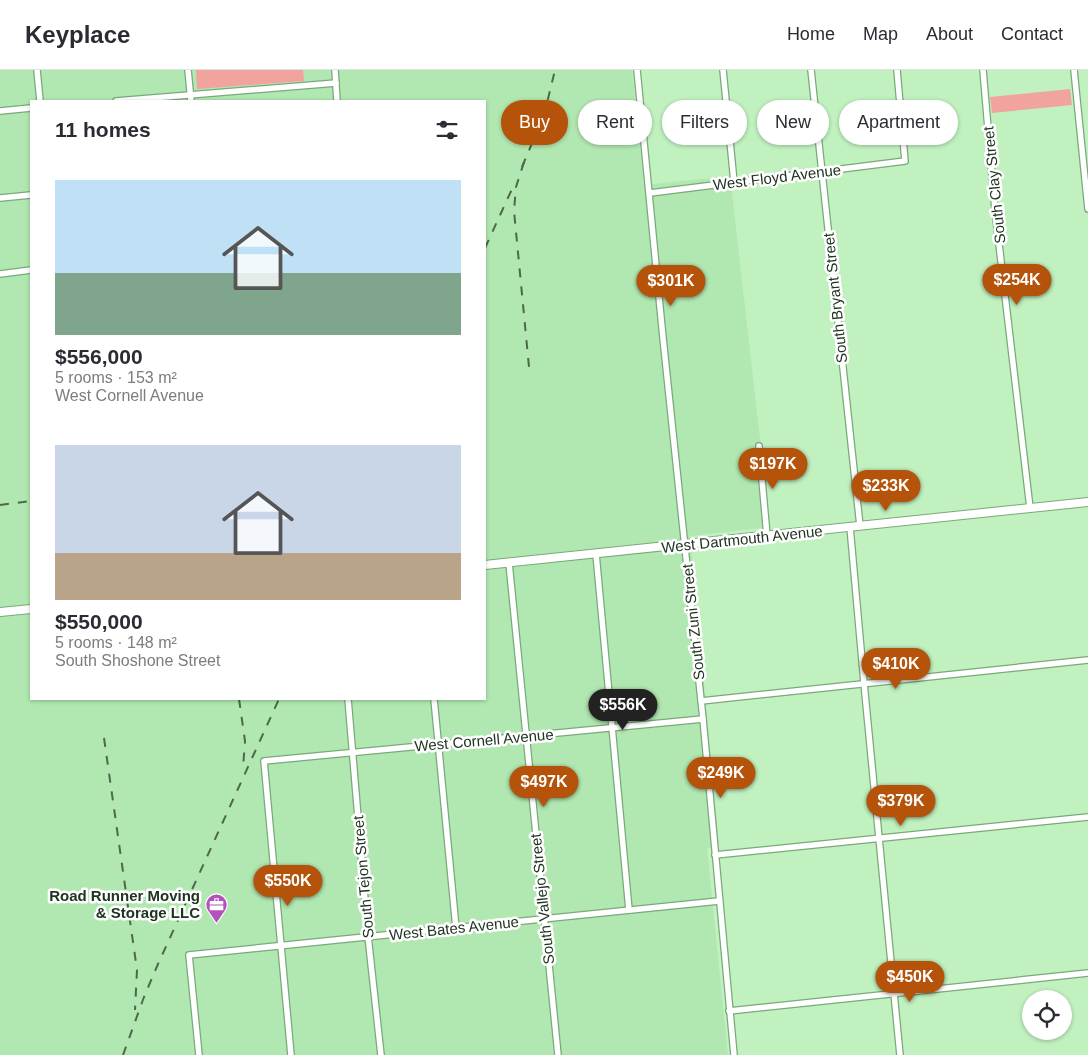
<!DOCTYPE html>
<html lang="en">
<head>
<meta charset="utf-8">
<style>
  body { margin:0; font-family:Arial,sans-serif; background:#f7f7f7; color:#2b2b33; height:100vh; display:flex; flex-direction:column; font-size:19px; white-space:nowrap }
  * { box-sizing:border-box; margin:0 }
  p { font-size:16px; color:#7c7c81 }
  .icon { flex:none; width:28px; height:28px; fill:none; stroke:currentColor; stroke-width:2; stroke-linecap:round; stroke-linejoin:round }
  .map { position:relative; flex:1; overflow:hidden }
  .side { position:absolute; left:30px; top:30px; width:456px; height:600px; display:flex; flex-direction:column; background:#fff; border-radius:0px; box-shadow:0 1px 4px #0004 }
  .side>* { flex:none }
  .guide { position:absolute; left:501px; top:30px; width:475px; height:45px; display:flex; gap:10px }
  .fabs { position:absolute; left:1022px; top:920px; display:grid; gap:10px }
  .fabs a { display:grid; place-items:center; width:50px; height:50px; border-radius:50%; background:#fff; box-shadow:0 1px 4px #0004; font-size:25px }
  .price { position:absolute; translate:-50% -42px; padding:0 11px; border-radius:18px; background:#b45309; color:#fff; font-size:16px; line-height:32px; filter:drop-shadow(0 1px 2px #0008) }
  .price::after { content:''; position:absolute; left:50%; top:30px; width:15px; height:11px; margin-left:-8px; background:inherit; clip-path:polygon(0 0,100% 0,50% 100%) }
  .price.active { background:#222; color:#fff }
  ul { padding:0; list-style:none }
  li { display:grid; align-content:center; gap:10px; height:265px; padding:0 25px }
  li span { display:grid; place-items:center; height:155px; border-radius:0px; color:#555 }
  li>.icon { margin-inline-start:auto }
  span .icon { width:90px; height:90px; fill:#fffc; stroke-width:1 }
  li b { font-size:21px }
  h2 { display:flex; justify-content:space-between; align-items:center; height:60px; padding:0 25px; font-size:21px }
  .chip { padding:0 18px; border-radius:22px; background:#fff; box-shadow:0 1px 4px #0004; font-size:18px; line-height:45px }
  .chip.active { background:#b45309; color:#fff }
  header { display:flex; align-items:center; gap:30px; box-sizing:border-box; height:70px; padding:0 25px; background:#fff; border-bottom:1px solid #e1e1e2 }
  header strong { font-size:24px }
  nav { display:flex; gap:28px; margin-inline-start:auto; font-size:18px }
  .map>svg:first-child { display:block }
  .built { fill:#b1e7b0; fill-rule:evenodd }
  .green { fill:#f1a49e }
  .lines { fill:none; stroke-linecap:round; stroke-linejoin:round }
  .minor-casing { stroke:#7aa97a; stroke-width:8 }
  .secondary-casing { stroke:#7aa97a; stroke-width:10 }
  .minor { stroke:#fff; stroke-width:5.5 }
  .secondary { stroke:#fff; stroke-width:8 }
  .rail { stroke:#4d684d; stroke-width:2; stroke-dasharray:9 9; stroke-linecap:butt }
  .labels { text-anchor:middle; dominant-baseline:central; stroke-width:5; stroke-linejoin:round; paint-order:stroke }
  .street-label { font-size:15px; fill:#213421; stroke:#fff }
  .poi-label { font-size:15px; font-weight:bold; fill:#213421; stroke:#fff; text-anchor:end }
</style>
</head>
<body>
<header>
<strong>Keyplace</strong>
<nav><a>Home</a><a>Map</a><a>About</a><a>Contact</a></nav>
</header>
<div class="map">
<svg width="1088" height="985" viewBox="0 0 1088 985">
  <rect width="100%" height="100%" fill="#c0f1bf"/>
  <path class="built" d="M0 0H632L644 115 730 106 770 457 690 466 719 776 707 778 728 985H0ZM31 31H485V629H31Z"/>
  <g class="green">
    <path d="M196 0H303L304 11 197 19Z"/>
    <path d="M1070 19 1072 35 992 43 990 27Z"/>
  </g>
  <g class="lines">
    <defs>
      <g id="minor">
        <path d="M37 0 40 31"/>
        <path d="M188 0 191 31"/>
        <path d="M335 0 337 31"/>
        <path d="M637 0 663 268 703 649 734 985"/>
        <path d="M723 0 734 112"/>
        <path d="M811 0 860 456"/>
        <path d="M983 0 995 140 1030 438"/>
        <path d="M1074 0 1088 139"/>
        <path d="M116 31 336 13"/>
        <path d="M0 41 31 38"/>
        <path d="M650 123 905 91 897 0"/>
        <path d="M0 128 31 125"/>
        <path d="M0 204 31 200"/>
        <path d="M759 376 767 466"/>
        <path d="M850 457 864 613 900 985"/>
        <path d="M596 484 629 840"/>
        <path d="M509 493 558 985"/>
        <path d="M348 629 368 866 381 985"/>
        <path d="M434 629 456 858"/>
        <path d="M701 631 1088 590"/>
        <path d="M715 785 1088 747"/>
        <path d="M729 941 1088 903"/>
        <path d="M199 985 189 885 719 831"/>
        <path d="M291 985 264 691 703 649"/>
      </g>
      <g id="secondary">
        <path d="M485 495 1088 432"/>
        <path d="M0 542 31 539"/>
      </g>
    </defs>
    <use href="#minor" class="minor-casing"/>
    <use href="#secondary" class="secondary-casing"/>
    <use href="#minor" class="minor"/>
    <use href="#secondary" class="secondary"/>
    <g class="rail">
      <path d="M524 92 516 117 514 141 529 297"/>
      <path d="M522 97 544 45 555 0"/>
      <path d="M485 178 512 119"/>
      <path d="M0 435 31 431"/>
      <path d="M239 629 245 671 243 698"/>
      <path d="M104 668 137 900 135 940"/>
      <path d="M123 985 144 927 158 894 279 629"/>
    </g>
  </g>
  <defs>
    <symbol id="office-pin" viewBox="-11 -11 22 30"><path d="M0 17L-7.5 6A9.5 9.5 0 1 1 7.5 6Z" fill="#b252bb" stroke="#fff"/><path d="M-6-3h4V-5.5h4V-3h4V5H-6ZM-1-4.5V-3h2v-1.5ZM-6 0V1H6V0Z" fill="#fff"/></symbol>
  </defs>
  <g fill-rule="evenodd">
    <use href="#office-pin" x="204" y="822" width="25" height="34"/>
  </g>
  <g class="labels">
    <g class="street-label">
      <text transform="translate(777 107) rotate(-7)">West Floyd Avenue</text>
      <text transform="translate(994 115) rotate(-96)">South Clay Street</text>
      <text transform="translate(835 228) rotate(-96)">South Bryant Street</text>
      <text transform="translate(742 469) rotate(-6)">West Dartmouth Avenue</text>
      <text transform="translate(693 552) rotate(-96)">South Zuni Street</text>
      <text transform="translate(484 670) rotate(-5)">West Cornell Avenue</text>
      <text transform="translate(363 807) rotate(-95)">South Tejon Street</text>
      <text transform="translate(542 829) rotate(-96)">South Vallejo Street</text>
      <text transform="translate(454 858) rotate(-6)">West Bates Avenue</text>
    </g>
    <g class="poi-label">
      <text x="200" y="825">Road Runner Moving<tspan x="200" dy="17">&amp; Storage LLC</tspan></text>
    </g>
  </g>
</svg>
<div class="fabs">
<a><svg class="icon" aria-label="locate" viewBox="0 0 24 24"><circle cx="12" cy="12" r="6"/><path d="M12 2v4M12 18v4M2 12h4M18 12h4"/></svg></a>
</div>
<b class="price" style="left:1017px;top:236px">$254K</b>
<b class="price" style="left:671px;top:237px">$301K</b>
<b class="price" style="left:773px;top:420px">$197K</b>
<b class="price" style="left:886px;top:442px">$233K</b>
<b class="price" style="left:896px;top:620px">$410K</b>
<b class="price active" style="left:623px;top:661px">$556K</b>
<b class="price" style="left:721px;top:729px">$249K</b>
<b class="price" style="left:544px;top:738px">$497K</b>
<b class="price" style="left:901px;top:757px">$379K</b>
<b class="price" style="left:288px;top:837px">$550K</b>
<b class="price" style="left:910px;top:933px">$450K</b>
<div class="guide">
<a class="chip active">Buy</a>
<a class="chip">Rent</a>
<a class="chip">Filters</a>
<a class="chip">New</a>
<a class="chip">Apartment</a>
</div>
<section class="side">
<h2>11 homes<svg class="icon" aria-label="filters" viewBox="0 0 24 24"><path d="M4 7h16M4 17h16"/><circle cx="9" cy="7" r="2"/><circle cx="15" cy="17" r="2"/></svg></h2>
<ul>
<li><span style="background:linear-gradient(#bfe0f5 60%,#7fa58c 0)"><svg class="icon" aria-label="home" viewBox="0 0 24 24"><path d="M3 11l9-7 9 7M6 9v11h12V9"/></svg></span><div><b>$556,000</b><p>5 rooms · 153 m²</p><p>West Cornell Avenue</p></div></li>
<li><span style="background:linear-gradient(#c9d6e8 70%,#b9a48a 0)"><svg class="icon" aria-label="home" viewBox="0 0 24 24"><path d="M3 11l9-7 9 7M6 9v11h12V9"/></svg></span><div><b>$550,000</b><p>5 rooms · 148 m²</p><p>South Shoshone Street</p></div></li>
</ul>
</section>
</div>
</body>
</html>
